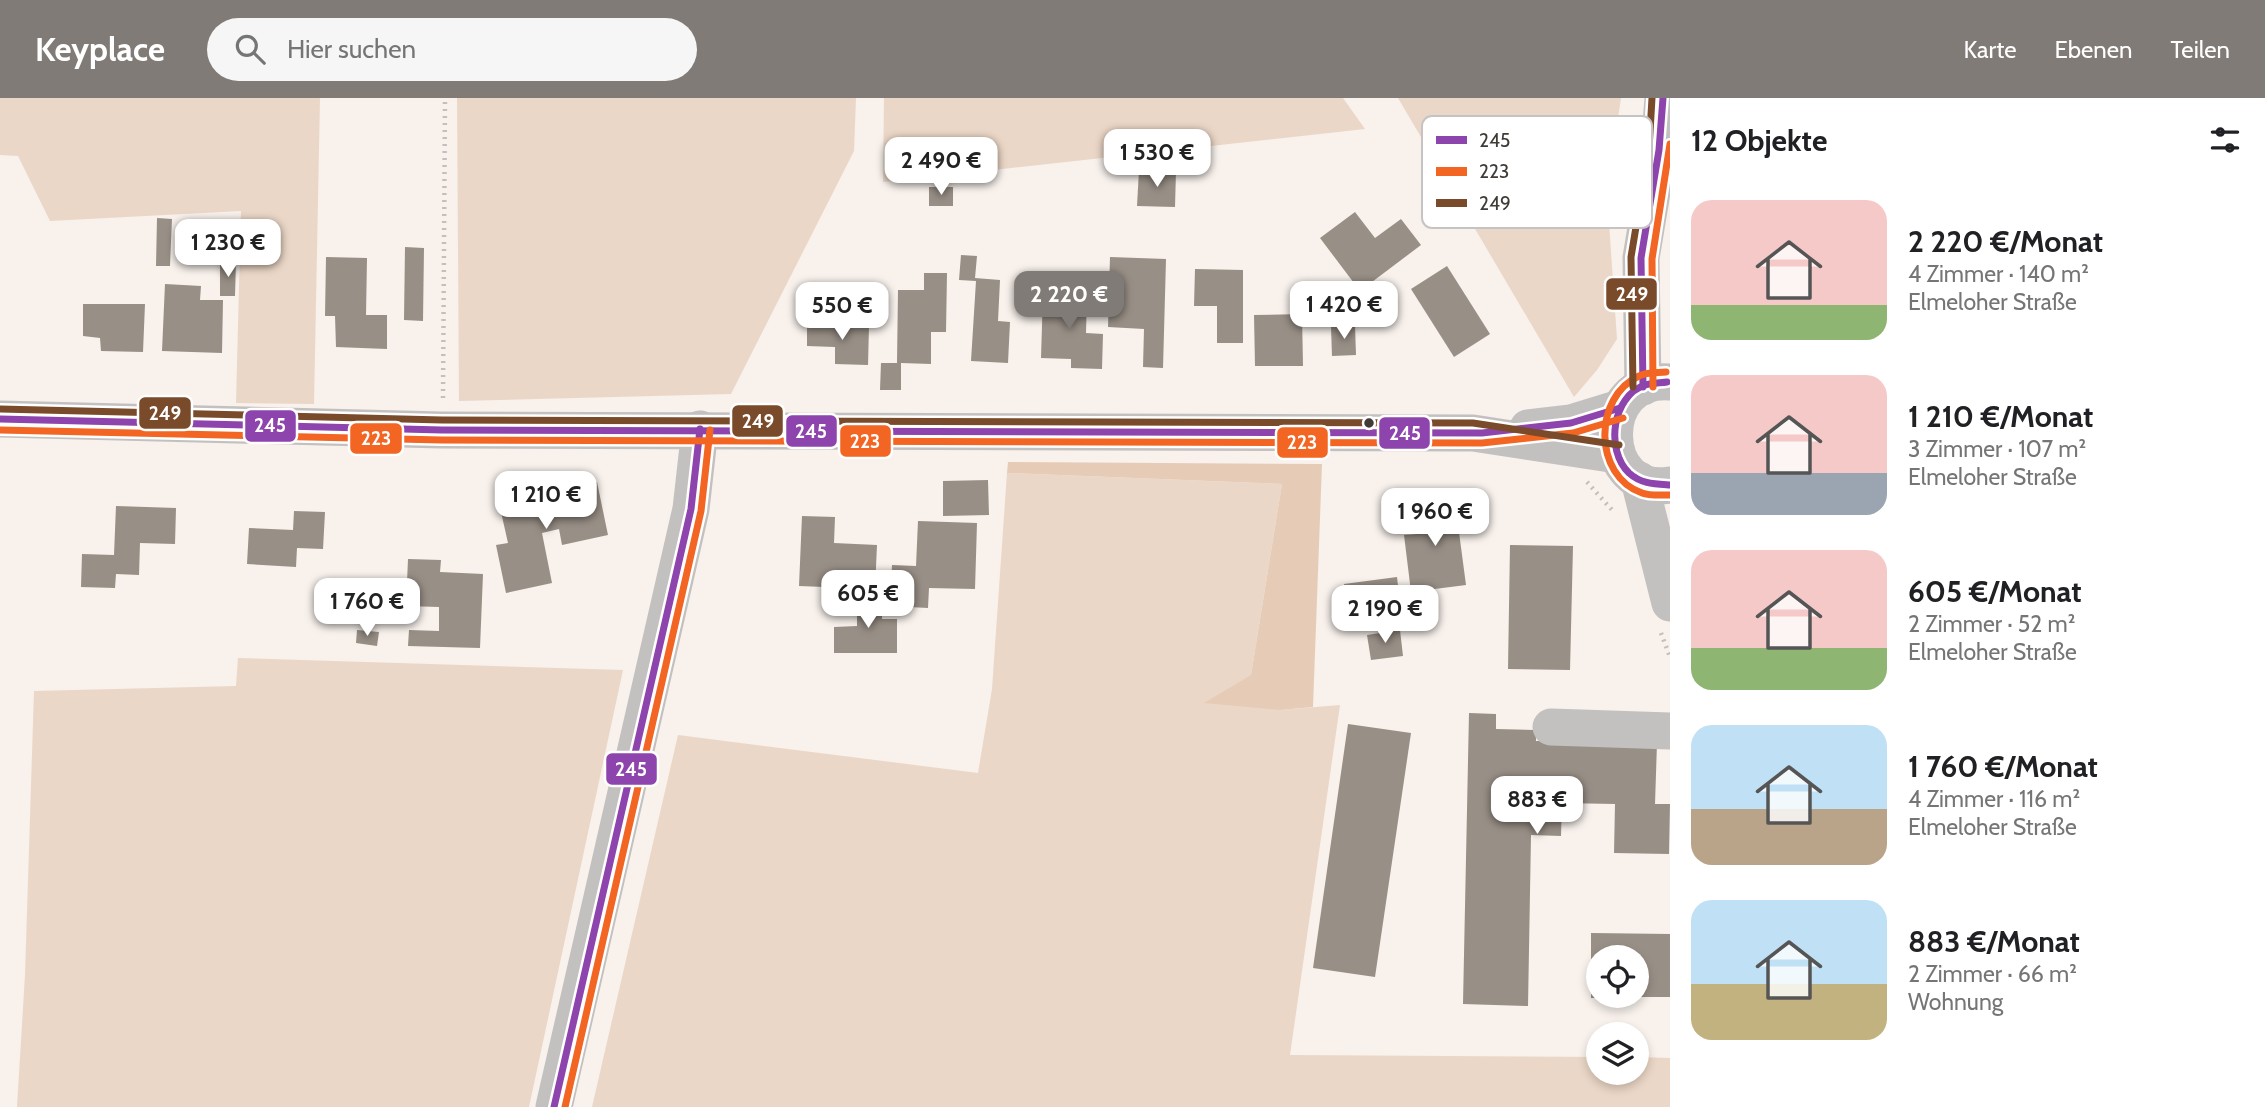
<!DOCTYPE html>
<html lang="de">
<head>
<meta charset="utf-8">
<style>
  body { margin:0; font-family:Cabin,sans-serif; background:#f6f6f6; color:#202124; height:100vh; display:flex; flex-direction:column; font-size:26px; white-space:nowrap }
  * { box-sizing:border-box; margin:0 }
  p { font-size:23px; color:#757577 }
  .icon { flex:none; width:38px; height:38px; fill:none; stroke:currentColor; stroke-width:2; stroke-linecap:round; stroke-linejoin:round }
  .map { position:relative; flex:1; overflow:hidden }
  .panel { display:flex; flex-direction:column; background:#fff; width:595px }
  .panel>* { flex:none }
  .controls { position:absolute; left:1586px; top:847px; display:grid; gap:14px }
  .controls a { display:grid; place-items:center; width:63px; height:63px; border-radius:50%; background:#fff; box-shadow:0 4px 10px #0003; font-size:35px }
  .price { position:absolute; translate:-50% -60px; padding:0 16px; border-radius:14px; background:#fff; color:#222; font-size:23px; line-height:46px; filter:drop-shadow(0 2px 4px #0008) }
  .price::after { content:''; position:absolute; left:50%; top:42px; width:21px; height:16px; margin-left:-10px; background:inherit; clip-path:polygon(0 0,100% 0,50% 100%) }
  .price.selected { background:#807b76; color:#fff }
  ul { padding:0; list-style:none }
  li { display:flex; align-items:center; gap:21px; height:175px; padding:0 21px }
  li span { display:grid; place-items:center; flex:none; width:196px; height:140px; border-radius:21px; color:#555 }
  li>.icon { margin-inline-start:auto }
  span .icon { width:84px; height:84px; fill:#fffc; stroke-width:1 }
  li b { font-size:30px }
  h2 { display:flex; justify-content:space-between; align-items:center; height:84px; padding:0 21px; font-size:30px }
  header { display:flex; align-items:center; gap:42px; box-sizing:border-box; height:98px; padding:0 35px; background:#807b76; color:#fff }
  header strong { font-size:33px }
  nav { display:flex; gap:38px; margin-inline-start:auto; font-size:24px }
  .search { width:490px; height:63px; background:#f6f6f6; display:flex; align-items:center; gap:18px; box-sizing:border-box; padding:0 24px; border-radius:38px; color:#757577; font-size:26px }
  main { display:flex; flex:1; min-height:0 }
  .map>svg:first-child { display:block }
  .green { fill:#ebd7c7 }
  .forest { fill:#e6ccb7 }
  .building { fill:#988f86 }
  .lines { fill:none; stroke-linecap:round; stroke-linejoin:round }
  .path { stroke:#c2bfbd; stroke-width:4.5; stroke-dasharray:2 5; stroke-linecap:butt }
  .minor { stroke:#c3c0c0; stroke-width:37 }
  .bus-1-casing { stroke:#fff; stroke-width:12 }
  .bus-2-casing { stroke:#fff; stroke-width:12 }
  .bus-3-casing { stroke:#fff; stroke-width:12 }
  .bus-1 { stroke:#8e44ad; stroke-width:7 }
  .bus-2 { stroke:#f26522; stroke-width:7 }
  .bus-3 { stroke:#7a4b2a; stroke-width:7 }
  .bus-dot { fill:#403b37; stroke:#fff; stroke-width:2.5 }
  .key { fill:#fff; stroke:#c6c4c3; stroke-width:2 }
  .key-label { font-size:19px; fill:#403b37 }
  .line-badge { stroke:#fff; stroke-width:2.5 }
  .badge-label { font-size:19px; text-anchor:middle; font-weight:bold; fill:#fff }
</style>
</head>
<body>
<header>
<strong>Keyplace</strong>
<div class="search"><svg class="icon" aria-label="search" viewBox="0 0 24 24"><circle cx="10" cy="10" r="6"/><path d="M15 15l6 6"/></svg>Hier suchen</div>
<nav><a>Karte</a><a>Ebenen</a><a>Teilen</a></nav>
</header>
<main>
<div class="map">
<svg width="1670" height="1009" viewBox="0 0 1670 1009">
  <rect width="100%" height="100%" fill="#f8f1ec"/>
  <g class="green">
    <path d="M0 0H320L314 306 236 305 241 113 50 123 18 58 0 57Z"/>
    <path d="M457 0H856L854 53 731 296 459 303Z"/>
    <path d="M884 0H1343L1365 31 883 84Z"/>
    <path d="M1398 0H1621L1607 95 1617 241 1597 272 1574 299Z"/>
    <path d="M1007 375 1282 386 1251 577 1280 612 1340 607 1290 957 1598 959V975H1636V959L1670 960V1009H592L678 637 978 675 992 591Z"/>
    <path d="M238 560 623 572 529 1009H17L25 877 34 593 236 588Z"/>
  </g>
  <path class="forest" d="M1008 364 1322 366 1313 609 1280 612 1204 605 1251 577 1282 386 1007 375Z"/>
  <g class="building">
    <path d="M1139 72 1176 73 1175 109 1137 108Z"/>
    <rect x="929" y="89" width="24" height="19"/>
    <path d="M1355 114 1375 140 1401 121 1421 147 1360 193 1320 140Z"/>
    <path d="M157 120 172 121 170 168H156Z"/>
    <path d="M216 128H237L236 145H216Z"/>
    <path d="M405 149 424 150 423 223 404 222Z"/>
    <path d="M961 157 977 158 975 180 1000 182 998 223 1010 224 1008 265 971 263 976 183 959 182Z"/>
    <path d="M326 159 367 160 366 217H387V251L336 249 335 218H325Z"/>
    <path d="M1110 159 1166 161 1163 270 1143 269 1144 231 1108 229Z"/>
    <path d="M220 164H236L235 198H220Z"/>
    <path d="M1447 168 1490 236 1454 259 1411 191Z"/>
    <path d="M1195 171 1243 172V245H1217V208H1194Z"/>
    <path d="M924 175H947L946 234H931V266L901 265V292H880L881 265H897L898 192H924Z"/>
    <path d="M165 186 201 188 200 202H223L222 255 162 253Z"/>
    <path d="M1043 194 1087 196 1086 235 1103 236 1102 271 1071 270V261L1041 260Z"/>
    <path d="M83 206H145L143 254 101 253 100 240 83 238Z"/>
    <path d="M1302 216 1303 268H1255L1254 217Z"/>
    <path d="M807 226 869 228 868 267 835 266V249L807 248Z"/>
    <path d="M1355 228 1356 257 1332 258 1331 229Z"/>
    <path d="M988 382 989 417 943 418V383Z"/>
    <path d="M597 384 608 437 562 447 559 431 542 435 552 485 506 495 496 447 508 445 499 405Z"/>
    <path d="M1445 396 1446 405 1455 404 1466 487 1411 494 1404 437 1417 436 1414 412 1427 410 1426 399Z"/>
    <path d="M116 408 176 410 175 446 140 445 139 477 116 476 115 490 81 489 82 456 114 457Z"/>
    <path d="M294 413 325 414 323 451 297 450 296 469 247 466 249 430 293 432Z"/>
    <path d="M802 418 835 419 834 445 877 447 875 491 799 488Z"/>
    <path d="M918 423 977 425 975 491 929 490 928 510 890 508 892 467 916 468Z"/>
    <path d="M1510 447 1573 448 1570 572 1508 571Z"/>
    <path d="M408 461 441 462 440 474 483 476 480 550 408 548 409 532 439 533V509L406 508Z"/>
    <path d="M1397 479 1400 505 1347 511 1344 486Z"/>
    <path d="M857 496H882V521H897V555H834V529L857 528Z"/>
    <path d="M357 532 379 534 377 548 356 545Z"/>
    <path d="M1400 532 1403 558 1371 562 1367 537Z"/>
    <path d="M1469 615 1496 616V631L1536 632V643L1657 645 1655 706H1670L1669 756 1614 755 1615 706 1562 705 1561 738 1531 737 1528 908 1463 906Z"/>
    <path d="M1348 626 1411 635 1375 879 1313 870Z"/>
    <path d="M1591 835 1670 836V899H1636V859H1598V900H1591Z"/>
  </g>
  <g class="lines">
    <g class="path">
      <path d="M443 300 445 0"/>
      <path d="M1587 384 1612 412"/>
      <path d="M1661 535 1670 559"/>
    </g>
    <g class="minor">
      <path d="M1670 284C1594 278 1598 399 1670 387"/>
      <path d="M1643 289 1641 160 1659 52 1663 0"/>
      <path d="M0 321 442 332 1473 335 1617 357"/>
      <path d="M1528 330 1571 325 1620 310"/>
      <path d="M1639 382 1670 505"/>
      <path d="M1551 629 1670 633"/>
      <path d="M554 1009 691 411 700 331"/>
    </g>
    <defs>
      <g id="bus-1">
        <path d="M1667 284C1660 285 1652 285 1645 287 1612 298 1605 352 1629 375 1641 386 1655 386 1670 387"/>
        <path d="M1643 289 1641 160 1659 52 1663 0"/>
        <path d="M0 321 442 332 1482 335 1571 325 1620 310"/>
        <path d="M554 1009 691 411 700 331"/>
      </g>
      <g id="bus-2">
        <path d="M1666 274C1657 275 1646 274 1639 278 1593 299 1593 378 1642 395 1650 398 1661 397 1669 397"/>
        <path d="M1653 289 1652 161 1670 46"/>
        <path d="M0 332 442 342 1482 345 1573 335 1623 320"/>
        <path d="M565 1009 701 413 710 332"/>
      </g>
      <g id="bus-3">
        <path d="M1633 289 1631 159 1649 51 1652 0"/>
        <path d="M0 311 442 322 1473 325 1619 347"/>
      </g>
    </defs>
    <use href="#bus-1" class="bus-1-casing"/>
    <use href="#bus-2" class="bus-2-casing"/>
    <use href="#bus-3" class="bus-3-casing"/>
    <use href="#bus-1" class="bus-1"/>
    <use href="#bus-2" class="bus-2"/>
    <use href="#bus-3" class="bus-3"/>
  </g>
  <circle class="bus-dot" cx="1369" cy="325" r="6"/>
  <rect x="1422" y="18" width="230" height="112" rx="10" class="key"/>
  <rect x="1436" y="38" width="31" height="8" fill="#8e44ad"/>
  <rect x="1436" y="69" width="31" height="9" fill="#f26522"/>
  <rect x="1436" y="101" width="31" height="8" fill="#7a4b2a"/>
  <g class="key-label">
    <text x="1479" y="49">245</text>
    <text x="1479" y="80">223</text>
    <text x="1479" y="112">249</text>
  </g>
  <g class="line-badge">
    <rect x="1605" y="179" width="53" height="34" rx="7" fill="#7a4b2a"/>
    <rect x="138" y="298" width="54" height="34" rx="7" fill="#7a4b2a"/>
    <rect x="731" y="306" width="53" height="34" rx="7" fill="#7a4b2a"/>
    <rect x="244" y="311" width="53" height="34" rx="7" fill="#8e44ad"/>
    <rect x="785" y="316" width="53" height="34" rx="7" fill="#8e44ad"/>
    <rect x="1378" y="318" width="53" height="34" rx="7" fill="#8e44ad"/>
    <rect x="349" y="324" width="54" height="33" rx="7" fill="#f26522"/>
    <rect x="839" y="326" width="53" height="34" rx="7" fill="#f26522"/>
    <rect x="1276" y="328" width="53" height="33" rx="7" fill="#f26522"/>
    <rect x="605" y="654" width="53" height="34" rx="7" fill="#8e44ad"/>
  </g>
  <g class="badge-label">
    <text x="1632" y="203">249</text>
    <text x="165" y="322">249</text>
    <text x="758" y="330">249</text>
    <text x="270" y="334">245</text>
    <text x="811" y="340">245</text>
    <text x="1405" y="342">245</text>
    <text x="376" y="347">223</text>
    <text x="865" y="350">223</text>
    <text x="1302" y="351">223</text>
    <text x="631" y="678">245</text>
  </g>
</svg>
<div class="controls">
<a><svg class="icon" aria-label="locate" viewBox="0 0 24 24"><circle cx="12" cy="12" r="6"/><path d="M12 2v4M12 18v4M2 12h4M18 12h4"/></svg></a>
<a><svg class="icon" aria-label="layers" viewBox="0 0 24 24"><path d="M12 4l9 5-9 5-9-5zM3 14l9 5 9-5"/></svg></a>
</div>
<b class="price" style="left:1157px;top:91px">1 530 €</b>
<b class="price" style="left:941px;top:99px">2 490 €</b>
<b class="price" style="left:228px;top:181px">1 230 €</b>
<b class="price selected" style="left:1069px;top:233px">2 220 €</b>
<b class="price" style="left:1344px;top:243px">1 420 €</b>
<b class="price" style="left:842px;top:244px">550 €</b>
<b class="price" style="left:546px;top:433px">1 210 €</b>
<b class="price" style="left:1435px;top:450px">1 960 €</b>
<b class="price" style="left:868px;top:532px">605 €</b>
<b class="price" style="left:367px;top:540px">1 760 €</b>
<b class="price" style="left:1385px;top:547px">2 190 €</b>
<b class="price" style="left:1537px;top:738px">883 €</b>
</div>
<section class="panel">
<h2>12 Objekte<svg class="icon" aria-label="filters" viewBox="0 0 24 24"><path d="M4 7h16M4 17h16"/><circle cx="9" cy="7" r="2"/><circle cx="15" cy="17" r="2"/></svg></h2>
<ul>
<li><span style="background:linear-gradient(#f6c9c9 75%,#8fb573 0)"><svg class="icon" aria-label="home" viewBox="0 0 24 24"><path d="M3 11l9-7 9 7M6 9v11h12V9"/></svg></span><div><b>2 220 €/Monat</b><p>4 Zimmer · 140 m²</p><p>Elmeloher Straße</p></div></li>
<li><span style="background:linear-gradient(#f6c9c9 70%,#9aa5b1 0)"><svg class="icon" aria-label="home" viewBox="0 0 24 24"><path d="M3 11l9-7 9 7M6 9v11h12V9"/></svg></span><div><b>1 210 €/Monat</b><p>3 Zimmer · 107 m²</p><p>Elmeloher Straße</p></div></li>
<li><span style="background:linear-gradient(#f6c9c9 70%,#8fb573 0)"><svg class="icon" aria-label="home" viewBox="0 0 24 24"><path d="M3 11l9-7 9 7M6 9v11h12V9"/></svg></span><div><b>605 €/Monat</b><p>2 Zimmer · 52 m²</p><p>Elmeloher Straße</p></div></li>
<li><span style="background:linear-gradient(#bfe0f5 60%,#b9a48a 0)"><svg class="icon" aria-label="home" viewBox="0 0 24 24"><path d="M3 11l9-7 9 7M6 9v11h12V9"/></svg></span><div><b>1 760 €/Monat</b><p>4 Zimmer · 116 m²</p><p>Elmeloher Straße</p></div></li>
<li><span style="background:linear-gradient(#bfe0f5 60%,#c2b280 0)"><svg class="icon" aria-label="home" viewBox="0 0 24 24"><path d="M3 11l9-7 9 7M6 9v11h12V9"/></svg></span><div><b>883 €/Monat</b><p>2 Zimmer · 66 m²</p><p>Wohnung</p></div></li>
</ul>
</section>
</main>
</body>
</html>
